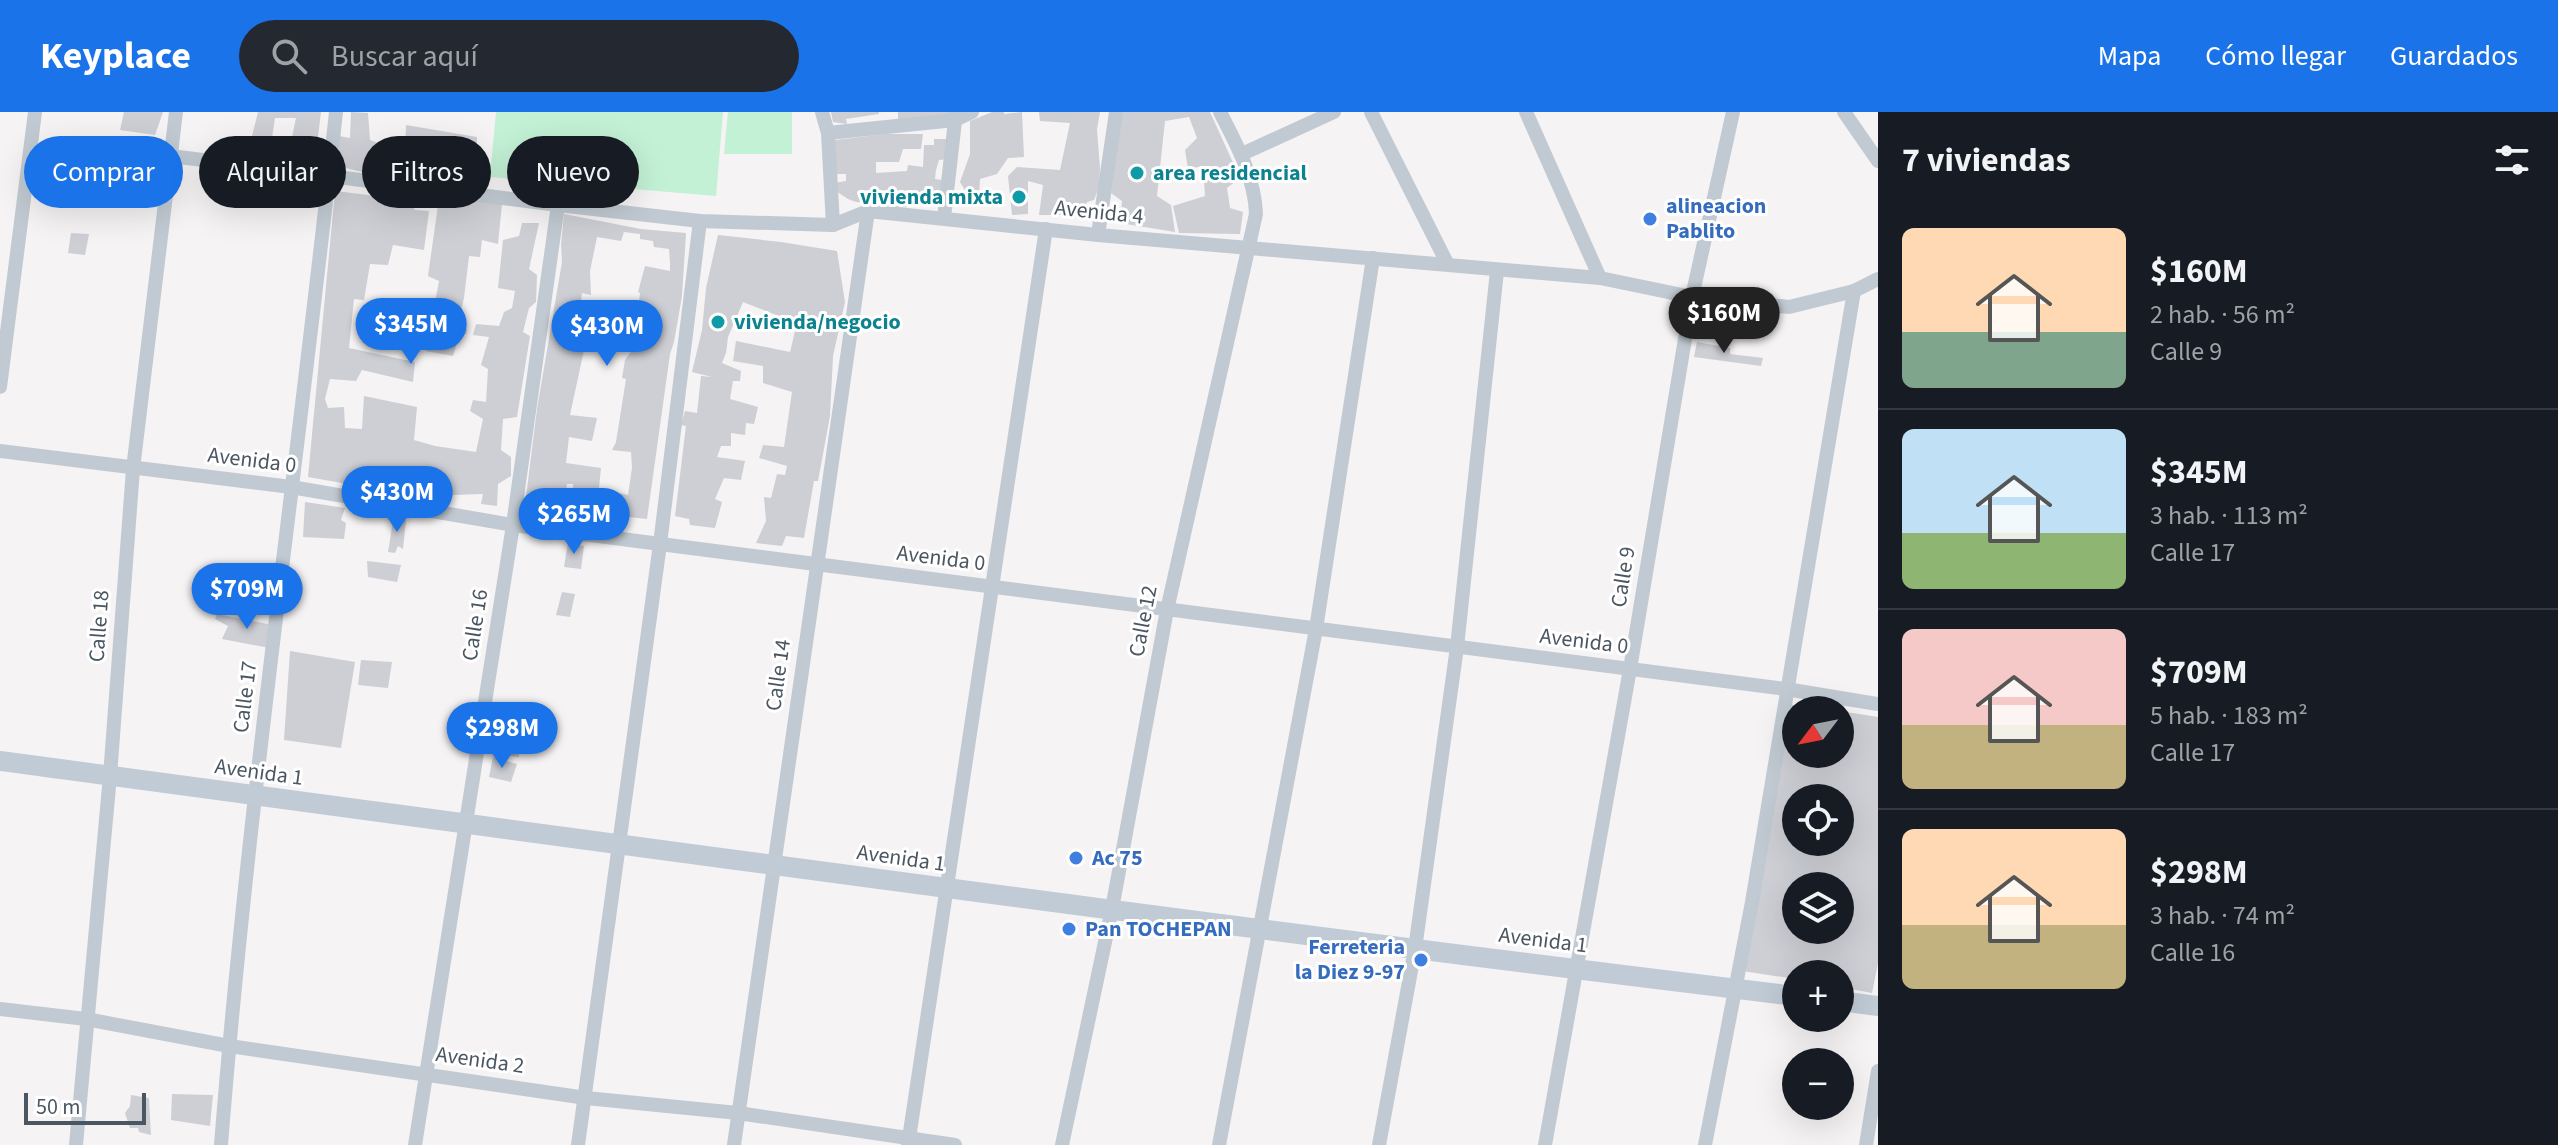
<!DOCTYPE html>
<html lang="es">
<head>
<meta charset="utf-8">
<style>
  body { margin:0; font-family:"Source Sans 3",sans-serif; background:#242831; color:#f1f3f6; height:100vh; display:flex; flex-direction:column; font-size:30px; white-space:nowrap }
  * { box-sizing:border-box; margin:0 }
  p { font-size:26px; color:#9ea1a6 }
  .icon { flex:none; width:44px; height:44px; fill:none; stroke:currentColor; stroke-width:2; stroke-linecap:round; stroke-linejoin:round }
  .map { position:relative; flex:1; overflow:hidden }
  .panel { display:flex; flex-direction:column; background:#171b24; width:680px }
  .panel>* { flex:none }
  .guide { position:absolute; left:24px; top:24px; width:760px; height:72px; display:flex; gap:16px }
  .needle { width:52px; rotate:238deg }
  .controls { position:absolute; left:1782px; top:584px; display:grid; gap:16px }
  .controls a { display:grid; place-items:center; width:72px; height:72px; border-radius:50%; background:#171b24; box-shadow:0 8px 32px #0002; font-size:40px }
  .scale { position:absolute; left:24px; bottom:20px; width:122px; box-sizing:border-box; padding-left:8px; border:4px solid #4a5661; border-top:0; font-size:22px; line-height:28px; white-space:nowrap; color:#4a5661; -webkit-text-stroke:6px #fff; paint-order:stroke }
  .price { position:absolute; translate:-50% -68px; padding:0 18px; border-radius:28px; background:#1a73e8; color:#fff; font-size:26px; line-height:52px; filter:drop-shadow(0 2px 4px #0008) }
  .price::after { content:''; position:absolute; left:50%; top:48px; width:24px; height:18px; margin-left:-12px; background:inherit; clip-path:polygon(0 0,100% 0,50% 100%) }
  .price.current { background:#222; color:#fff }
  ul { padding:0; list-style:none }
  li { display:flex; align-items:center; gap:24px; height:200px; padding:0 24px }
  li+li { border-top:2px solid #363941 }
  li span { display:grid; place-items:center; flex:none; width:224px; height:160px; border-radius:12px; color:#555 }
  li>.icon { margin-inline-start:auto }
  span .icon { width:96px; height:96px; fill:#fffc; stroke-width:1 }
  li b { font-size:34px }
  h2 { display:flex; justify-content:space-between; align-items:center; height:96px; padding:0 24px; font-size:34px }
  .chip { padding:0 28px; border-radius:36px; background:#171b24; box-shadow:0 8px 32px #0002; font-size:28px; line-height:72px }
  .chip.current { background:#1a73e8; color:#fff }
  header { display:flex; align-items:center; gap:48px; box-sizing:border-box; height:112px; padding:0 40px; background:#1a73e8; color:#fff }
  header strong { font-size:38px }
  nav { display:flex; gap:44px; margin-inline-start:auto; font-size:28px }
  .search { width:560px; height:72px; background:#242831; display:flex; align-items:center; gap:20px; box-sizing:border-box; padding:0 28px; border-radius:44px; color:#9ea1a6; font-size:30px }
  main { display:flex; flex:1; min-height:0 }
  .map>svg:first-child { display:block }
  .green { fill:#c3f1d5 }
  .building { fill:#cdcfd5; fill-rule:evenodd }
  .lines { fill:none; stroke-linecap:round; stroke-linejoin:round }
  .street { stroke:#c1cad2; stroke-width:14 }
  .secondary { stroke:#c1cbd6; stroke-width:20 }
  .culture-dot { fill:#0f9aa8; stroke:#fff; stroke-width:3 }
  .shop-dot { fill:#3f7fe0; stroke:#fff; stroke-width:3 }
  .labels { text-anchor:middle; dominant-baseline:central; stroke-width:6; stroke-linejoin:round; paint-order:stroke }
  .culture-label { font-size:22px; font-weight:bold; fill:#0d838f; stroke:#fff; text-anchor:start }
  .shop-label { font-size:22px; font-weight:bold; fill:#366cbe; stroke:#fff; text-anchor:start }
  .street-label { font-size:22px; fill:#4a5661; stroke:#fff }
</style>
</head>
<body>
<header>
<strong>Keyplace</strong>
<div class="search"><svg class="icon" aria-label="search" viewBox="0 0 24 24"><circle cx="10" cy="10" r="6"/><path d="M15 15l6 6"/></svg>Buscar aquí</div>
<nav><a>Mapa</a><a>Cómo llegar</a><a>Guardados</a></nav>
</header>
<main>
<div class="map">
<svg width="1878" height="1033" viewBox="0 0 1878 1033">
  <rect width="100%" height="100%" fill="#f5f3f3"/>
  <g class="green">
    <path d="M496 0H723L716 84 490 65Z"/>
    <path d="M728 0H792V42H724Z"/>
  </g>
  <g class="building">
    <path d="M124 0H163L155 23 120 18Z"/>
    <path d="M258 0H321L316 41 290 35 296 6H275L270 39 250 32Z"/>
    <path d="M351 0 368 1 370 28 381 32 380 46 403 50 402 65 362 60 338 54 339 24 350 26Z"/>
    <path d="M831 0H879V2L846 7 847 12 833 10Z"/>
    <path d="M898 0H950V2L898 8Z"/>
    <path d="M992 0H1004V2L1022 0 1024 45 1008 46 997 62 980 67 979 85H969L960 70 970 42V9Z"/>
    <path d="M1039 0H1100L1097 17 1100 57 1099 75 1094 88 1087 90 1082 103H1039L1043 73 1028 69V102L1012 103 1008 64 1017 55 1060 58 1070 11 1040 9Z"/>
    <path d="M1121 0H1210L1240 66 1227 76 1230 96 1243 100 1240 122 1179 121 1173 94 1205 84 1203 54 1188 57 1185 38 1197 26 1189 5 1165 9 1157 84 1171 93 1175 120 1120 111 1122 89 1111 81Z"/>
    <path d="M406 13 477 25 476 73 404 65Z"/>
    <path d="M885 22H923L921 37H903L899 50H876V61L907 59 908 53 923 55 924 33H934V27H948V47L939 48 936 58 935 67 942 68 941 94 909 92V95L885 97V92L856 90 848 87 836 79 835 71 846 69V62H836L835 28Z"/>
    <path d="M100 60 125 67 120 89 97 86Z"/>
    <path d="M335 79 410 88 415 98 429 99 424 138 393 133 388 153 370 152 364 188 354 187 349 236 415 250 413 270 362 258 356 269 330 267 325 287 328 296 344 295 345 316 362 317 364 284 417 295 414 328 435 334 476 340 483 307 470 299 473 288 486 290 488 257 481 253 489 225 473 223 476 212 499 214 504 200 512 196 515 179 498 176 503 128 519 124 522 111H539L529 157 537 163 536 190 529 196 523 220 530 224 517 305 503 307 501 338 511 345V364L498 372 497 394 481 392 483 382 453 383 450 390 308 365Z"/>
    <path d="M439 86 476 88 502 92 498 132 482 128 480 145 469 144 464 186 458 211 467 218 466 222 459 224 453 244 426 239 439 169 428 164Z"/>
    <path d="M564 102 641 117 686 121 682 184 674 230 670 242 647 407 574 399 573 372H567L564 395 525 393 537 297 562 150 561 133ZM624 120 640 122V127L653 129 654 135 669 137 670 150V159L645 154 638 180 640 181 637 205 656 208 655 214 637 215 633 237 625 248 622 266 626 267 616 330 612 338 631 340 632 356 628 383 599 376 601 356 566 351 569 325 592 329 597 306 570 303 592 201 580 196 582 181 591 183 590 159 597 125 621 129Z"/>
    <path d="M71 121 89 122 85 143 68 141Z"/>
    <path d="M718 123 781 130 837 139 845 190 833 244 830 304 818 369H814L804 426 786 424 782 434 756 431 766 409 764 385 771 386 777 362 785 363 787 354 759 346 763 333 784 335 792 280 763 271V254L733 249 736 229 790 240 797 211 743 190 728 225 726 241 722 251 741 259 740 269H733L730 287 758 295 754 312 746 311 745 323 731 321V334H721L717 345 745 349 741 368 724 366 715 387 722 390 715 416 690 413 689 407 675 404 686 314 681 313 685 299 697 301 701 264 712 265 692 260 702 218 706 176Z"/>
    <path d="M1697 230 1730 236V242L1763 246 1761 254 1694 245Z"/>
    <path d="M305 390 345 396 341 408 346 411 344 427 303 425Z"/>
    <path d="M394 403 406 408 403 437 398 434 395 441 388 440Z"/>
    <path d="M568 431 584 434 581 457 564 455Z"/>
    <path d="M367 449 401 453 397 470 368 465Z"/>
    <path d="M562 480 575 482 570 505 556 503Z"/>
    <path d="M217 502 273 513 270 536 222 527 228 514 215 507Z"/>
    <path d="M290 539 355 550 341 636 284 628Z"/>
    <path d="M361 548 392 550 388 576 358 573Z"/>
    <path d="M1786 592 1818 596V598H1796V642H1840V599L1878 605V851L1872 881 1840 875V862H1796V867L1742 859ZM1796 686H1840V730H1796ZM1796 774H1840V818H1796Z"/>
    <path d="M500 595 511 596 509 619H499L520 621 519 645 491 642Z"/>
    <path d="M515 603 540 607 541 624 514 616Z"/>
    <path d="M493 645 517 652 511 670 489 665Z"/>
    <path d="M172 982 213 983 210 1014 171 1008Z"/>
    <path d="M131 983 149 986 151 1023 139 1020 138 1016H130L125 1001 130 994Z"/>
  </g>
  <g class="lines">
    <g class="street">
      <path d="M822 0 828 21 833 113"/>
      <path d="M1371 0 1447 151"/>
      <path d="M1526 0 1600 166"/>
      <path d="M1844 0 1878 49"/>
      <path d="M828 21 955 8 972 0"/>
      <path d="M1242 42 1334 0"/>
      <path d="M171 44 558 93 700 109 833 113 868 99 1098 123 1600 166 1692 185 1789 195 1854 179 1878 167"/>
      <path d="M944 106 956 0"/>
      <path d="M1098 123 1116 0"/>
      <path d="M0 275 35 0"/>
      <path d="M0 339 291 375 513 413 1786 577 1878 592"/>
      <path d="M0 897 86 907 229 934 586 986 738 1001 955 1033"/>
      <path d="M76 1033 110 664 133 357 176 0"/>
      <path d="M221 1033C248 688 299 344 336 0"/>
      <path d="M415 1033 513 413 558 93"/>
      <path d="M578 1033 660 432 700 109"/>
      <path d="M734 1033 868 99"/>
      <path d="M908 1033 1046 117"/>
      <path d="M1062 1033 1112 797 1167 498 1256 102C1255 66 1236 31 1220 0"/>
      <path d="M1219 1033 1316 517 1373 146"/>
      <path d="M1379 1033 1415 837 1457 535 1497 159"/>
      <path d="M1545 1033 1630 557 1692 185 1733 0"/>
      <path d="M1705 1033 1752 790 1854 179"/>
      <path d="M1866 1033 1878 959"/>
    </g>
    <g class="secondary">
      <path d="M0 649C599 729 1196 812 1796 884"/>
      <path d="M1840 889 1878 894"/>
    </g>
  </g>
  <g class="culture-dot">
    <circle cx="1137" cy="61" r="8"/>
    <circle cx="1019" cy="85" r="8"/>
    <circle cx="718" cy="210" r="8"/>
  </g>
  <g class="shop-dot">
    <circle cx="1650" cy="107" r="8"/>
    <circle cx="1076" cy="746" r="8"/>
    <circle cx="1069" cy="817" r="8"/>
    <circle cx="1421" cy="848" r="8"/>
  </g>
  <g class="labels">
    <g class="culture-label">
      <text x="1153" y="61">area residencial</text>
      <text x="1003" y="85" text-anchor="end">vivienda mixta</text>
      <text x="734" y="210">vivienda/negocio</text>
    </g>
    <g class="shop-label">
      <text x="1666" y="94">alineacion<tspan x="1666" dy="25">Pablito</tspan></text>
      <text x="1092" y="746">Ac 75</text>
      <text x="1085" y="817">Pan TOCHEPAN</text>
      <text x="1405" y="835" text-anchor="end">Ferreteria<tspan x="1405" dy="25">la Diez 9-97</tspan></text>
    </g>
    <g class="street-label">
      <text transform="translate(1099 100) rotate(6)">Avenida 4</text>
      <text transform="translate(252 348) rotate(7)">Avenida 0</text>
      <text transform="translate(941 446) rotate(7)">Avenida 0</text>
      <text transform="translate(1623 465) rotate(-81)">Calle 9</text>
      <text transform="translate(1143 509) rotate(-79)">Calle 12</text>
      <text transform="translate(475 513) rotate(-81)">Calle 16</text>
      <text transform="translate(99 514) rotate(-86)">Calle 18</text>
      <text transform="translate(1584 529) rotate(7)">Avenida 0</text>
      <text transform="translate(778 563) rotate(-82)">Calle 14</text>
      <text transform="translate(245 585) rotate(-83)">Calle 17</text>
      <text transform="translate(259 660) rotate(8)">Avenida 1</text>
      <text transform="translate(901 746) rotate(8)">Avenida 1</text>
      <text transform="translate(1543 828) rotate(7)">Avenida 1</text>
      <text transform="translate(480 948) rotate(8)">Avenida 2</text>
    </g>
  </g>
</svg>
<div class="controls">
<a><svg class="needle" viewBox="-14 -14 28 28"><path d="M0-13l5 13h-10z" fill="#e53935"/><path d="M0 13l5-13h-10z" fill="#9ea1a6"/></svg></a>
<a><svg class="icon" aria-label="locate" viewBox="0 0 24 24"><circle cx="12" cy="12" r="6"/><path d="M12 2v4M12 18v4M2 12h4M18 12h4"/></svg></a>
<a><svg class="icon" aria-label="layers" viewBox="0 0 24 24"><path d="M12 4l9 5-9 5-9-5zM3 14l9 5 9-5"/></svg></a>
<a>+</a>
<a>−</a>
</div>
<div class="scale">50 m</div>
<b class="price current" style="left:1724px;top:243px">$160M</b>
<b class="price" style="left:411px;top:254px">$345M</b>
<b class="price" style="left:607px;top:256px">$430M</b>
<b class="price" style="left:397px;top:422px">$430M</b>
<b class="price" style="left:574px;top:444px">$265M</b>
<b class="price" style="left:247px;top:519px">$709M</b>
<b class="price" style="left:502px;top:658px">$298M</b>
<div class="guide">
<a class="chip current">Comprar</a>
<a class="chip">Alquilar</a>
<a class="chip">Filtros</a>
<a class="chip">Nuevo</a>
</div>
</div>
<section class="panel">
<h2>7 viviendas<svg class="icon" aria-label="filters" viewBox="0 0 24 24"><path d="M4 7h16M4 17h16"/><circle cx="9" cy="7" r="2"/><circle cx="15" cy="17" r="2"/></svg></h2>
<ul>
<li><span style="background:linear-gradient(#ffd9b3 65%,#7fa58c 0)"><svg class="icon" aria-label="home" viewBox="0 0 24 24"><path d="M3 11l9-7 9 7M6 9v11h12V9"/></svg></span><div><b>$160M</b><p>2 hab. · 56 m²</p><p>Calle 9</p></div></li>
<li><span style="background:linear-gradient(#bfe0f5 65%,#8fb573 0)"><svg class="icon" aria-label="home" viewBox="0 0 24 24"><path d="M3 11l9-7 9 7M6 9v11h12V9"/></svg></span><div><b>$345M</b><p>3 hab. · 113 m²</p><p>Calle 17</p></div></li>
<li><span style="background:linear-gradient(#f6c9c9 60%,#c2b280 0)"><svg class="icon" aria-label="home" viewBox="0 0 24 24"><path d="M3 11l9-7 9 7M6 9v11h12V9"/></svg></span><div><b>$709M</b><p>5 hab. · 183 m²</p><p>Calle 17</p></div></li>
<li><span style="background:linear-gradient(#ffd9b3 60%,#c2b280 0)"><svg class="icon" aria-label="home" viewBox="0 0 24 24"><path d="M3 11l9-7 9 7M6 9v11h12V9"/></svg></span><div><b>$298M</b><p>3 hab. · 74 m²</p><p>Calle 16</p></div></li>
</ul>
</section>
</main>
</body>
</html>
